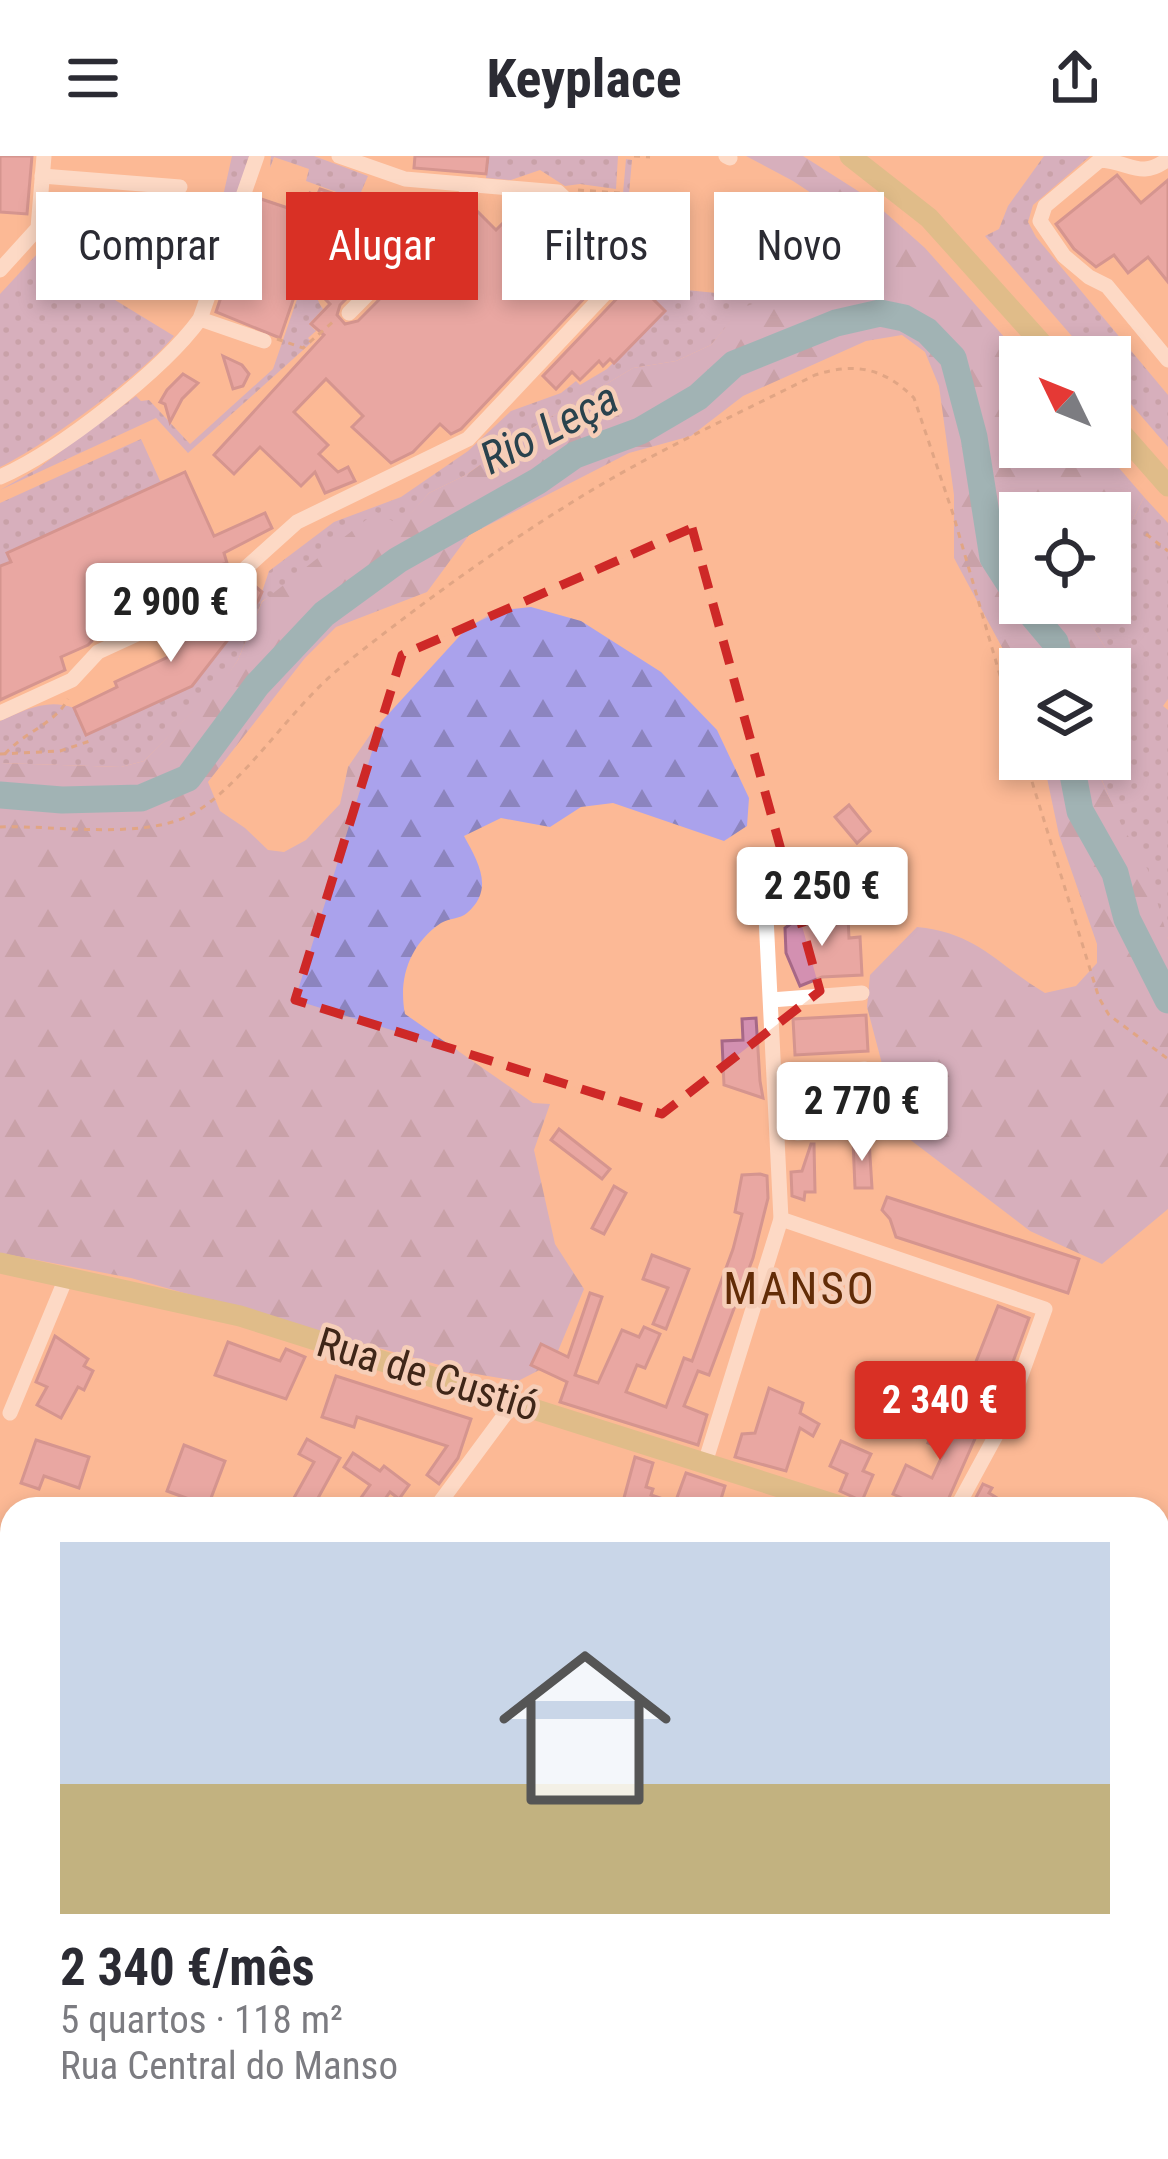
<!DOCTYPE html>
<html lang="pt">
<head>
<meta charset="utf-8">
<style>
  body { margin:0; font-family:"Roboto Condensed",sans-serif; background:#f7f7f7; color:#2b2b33; height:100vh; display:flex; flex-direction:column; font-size:45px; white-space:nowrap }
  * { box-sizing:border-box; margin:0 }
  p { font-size:39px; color:#7c7c81 }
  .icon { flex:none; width:66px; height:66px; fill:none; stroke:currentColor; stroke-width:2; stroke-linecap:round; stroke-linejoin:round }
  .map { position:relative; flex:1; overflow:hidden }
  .side { position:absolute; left:0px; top:1341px; width:1170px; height:663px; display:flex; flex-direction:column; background:#fff; border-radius:36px 36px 0 0; box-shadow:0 6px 18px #0003 }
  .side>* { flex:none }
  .hud { position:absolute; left:36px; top:36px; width:1098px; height:108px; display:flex; gap:24px }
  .needle { width:78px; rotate:313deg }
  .controls { position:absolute; left:999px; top:180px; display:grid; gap:24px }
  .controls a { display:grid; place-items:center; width:132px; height:132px; border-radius:0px; background:#fff; box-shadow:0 6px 18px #0003; font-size:60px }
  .price { position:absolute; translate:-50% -102px; padding:0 27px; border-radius:12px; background:#fff; color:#222; font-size:39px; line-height:78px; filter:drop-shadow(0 3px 6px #0008) }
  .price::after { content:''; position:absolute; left:50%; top:72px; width:36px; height:27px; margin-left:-18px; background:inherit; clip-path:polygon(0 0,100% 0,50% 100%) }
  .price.current { background:#d93025; color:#fff }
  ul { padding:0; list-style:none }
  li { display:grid; align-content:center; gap:24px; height:636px; padding:0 60px }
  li+li { border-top:3px solid #e1e1e2 }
  li span { display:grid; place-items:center; height:372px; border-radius:0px; color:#555 }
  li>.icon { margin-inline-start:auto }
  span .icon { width:216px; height:216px; fill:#fffc; stroke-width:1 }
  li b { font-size:51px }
  .chip { padding:0 42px; border-radius:0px; background:#fff; box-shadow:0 6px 18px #0003; font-size:42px; line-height:108px }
  .chip.current { background:#d93025; color:#fff }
  header { display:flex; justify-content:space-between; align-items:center; height:156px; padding:0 60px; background:#fff; font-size:54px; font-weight:700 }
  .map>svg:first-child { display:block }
  .grass { fill:url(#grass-dots) }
  .forest { fill:url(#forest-firs) }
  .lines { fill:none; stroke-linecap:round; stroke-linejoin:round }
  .river { stroke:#34acda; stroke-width:27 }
  .building { fill:#d390b1; stroke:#a76887; stroke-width:3 }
  .path { stroke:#c28c6f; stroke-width:3; stroke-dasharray:6 6; stroke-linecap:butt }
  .minor { stroke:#fff; stroke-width:15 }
  .major { stroke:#bfbe7b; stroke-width:21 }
  .marked { fill:none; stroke:#ce2827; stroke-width:9; stroke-dasharray:24 15; stroke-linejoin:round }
  .labels { text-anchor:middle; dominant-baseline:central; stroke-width:9; stroke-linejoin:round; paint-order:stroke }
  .street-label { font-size:42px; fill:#3f2618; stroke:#f6ceb8 }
  .water-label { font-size:45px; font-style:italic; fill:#29424d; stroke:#f6ceb8 }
  .neighbourhood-label { font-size:45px; letter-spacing:3px; fill:#622c07; stroke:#f6ceb8 }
</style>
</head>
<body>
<header><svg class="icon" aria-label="menu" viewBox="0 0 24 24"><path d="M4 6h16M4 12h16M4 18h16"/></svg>Keyplace<svg class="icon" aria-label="share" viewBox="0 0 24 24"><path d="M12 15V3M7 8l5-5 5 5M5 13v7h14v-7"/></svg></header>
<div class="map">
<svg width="1168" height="2003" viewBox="0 0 1168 2003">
  <defs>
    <pattern id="grass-dots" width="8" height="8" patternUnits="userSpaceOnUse" patternTransform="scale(3)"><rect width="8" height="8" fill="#aaa2ec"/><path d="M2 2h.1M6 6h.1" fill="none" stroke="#8c84be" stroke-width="1.8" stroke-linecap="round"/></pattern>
    <pattern id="forest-firs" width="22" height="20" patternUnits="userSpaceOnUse" patternTransform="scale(3)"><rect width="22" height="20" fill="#aaa2ec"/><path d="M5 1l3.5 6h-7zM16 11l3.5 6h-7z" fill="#8c84be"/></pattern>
  </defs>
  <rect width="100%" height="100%" fill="#fcb996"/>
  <g class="grass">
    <path d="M232 0H249L237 40 200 123 194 120 219 58Z"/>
    <path d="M271 0H314L368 20 351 59 365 73C345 93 300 124 323 153L309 168 316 175 308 182 312 186 188 297 156 262 0 334 37 313 136 240 141 245 149 244 190 288 273 213 315 91 324 93 342 38 306 25 309 13 274 1 270 12Z"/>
    <path d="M488 0H618L616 33 580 28 565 30 540 14 511 24 486 22Z"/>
    <path d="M1044 0H1090L1033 49 1028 66 1036 81 1168 239V291L1110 224V201H1090L985 80 999 73 1008 50Z"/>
    <path d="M626 3 632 4 625 83 676 133 776 143 741 153 711 189 676 205 633 212 529 274 466 319 429 337 400 370 262 445 238 504 225 523 144 605 121 611 0 607V565C25 554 47 542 74 552L87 579 192 530 262 436 269 415 334 366 401 341 468 295 511 255 561 237 576 225 580 229 607 213 664 155 649 139 653 134 642 124 648 111 619 84Z"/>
    <path d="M38 97 174 180C144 217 44 290 0 311V138Z"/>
    <path d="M141 283 161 327 7 396 11 406 0 410V347Z"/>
    <path d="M1144 341 1168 367V543L1163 550 1168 554V783L1099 617 1101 603H1110V528L1114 506 1078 447H1110V410Z"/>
  </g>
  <g class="forest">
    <path d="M746 0H803L869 42 925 92 1022 201 1020 291H1101L1144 341 1110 410V357H1020V447H1078L1114 506 1110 528V513H1020V525L954 402V339L939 230 925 196 902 179 866 185 743 240 691 280 629 297 469 379 427 436 336 471 305 502 208 626 220 655 245 672 268 694 284 696 306 684 340 648 348 611 372 576 466 473 495 455 531 451 581 465 661 516 717 574 749 642 747 670 724 685 613 647 581 651 550 671 501 662 464 680C478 706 495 733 467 757 460 763 449 762 441 767 410 788 398 822 405 858L533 947 550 948 534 994 555 1088 584 1133 553 1207 518 1225 464 1216 131 1122 0 1097V607L121 611 144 605 225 522 238 504 262 446 376 356 400 369 429 337 466 319 529 274 633 212 676 205 711 189 741 152 849 114 852 64 793 25Z"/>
    <path d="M1043 603H1101L1099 618 1121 668 1148 714 1168 783V1053L1102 1108 1030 1075 900 976 867 851 870 819 917 771C978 777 996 808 1045 837L1076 830 1097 807V788L1059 679Z"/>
  </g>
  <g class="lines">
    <g class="river">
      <path d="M1022 447 1055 486 1062 513"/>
      <path d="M1070 603 1080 655 1115 717 1127 763 1168 844"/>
      <path d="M0 639 62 644 141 642 188 622 257 529 324 458 398 404 538 325 575 299 640 275 698 241 734 208 836 167 880 157 904 162 927 175 953 202 974 281 993 402 1020 444"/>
    </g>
  </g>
  <g class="building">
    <path d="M0 0H32L27 58 0 56Z"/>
    <path d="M415 0H488L486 18 414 12Z"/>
    <path d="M1117 19 1141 47 1168 24V126L1148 101 1128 117 1114 99 1096 111 1074 93 1056 68Z"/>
    <path d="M320 33 338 39 337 46 320 89 314 83 280 182 216 156 255 41 303 57 310 37 317 40Z"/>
    <path d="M83 40 195 50 189 116 169 114 168 131 98 124 99 108 76 106Z"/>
    <path d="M395 41 422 67 340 149 337 159 345 168 358 165 472 50 496 74 521 49 554 80 563 71 609 116 461 273 451 278 440 268 413 296 391 307 352 271 363 260 326 223 294 256 328 289 319 298 338 316 348 311 355 325 325 337 315 316 301 330 260 291 234 318 214 299 324 179 311 168 330 148 316 134 341 109 335 103Z"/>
    <path d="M642 124 654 135 649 139 665 155 614 207 610 203 603 210 599 205 580 224 572 216 556 233 543 220 626 133 630 136Z"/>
    <path d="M223 200 242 209 249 218 243 230 233 233Z"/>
    <path d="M183 218 198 227 182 243 170 266 165 248 160 246 167 234Z"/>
    <path d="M185 316 214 380 265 357 272 372 224 397 227 407 211 412 210 425 128 462V469L119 473 105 479 89 478 92 485 88 489 61 501 65 514 0 544V410L11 406 7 397Z"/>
    <path d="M249 425 262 436 258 445 192 530 86 579 74 552 117 531 115 526 170 500 198 463 216 454Z"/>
    <path d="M849 649 870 675 857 687 835 661Z"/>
    <path d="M848 761 849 782 860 781 862 819 822 821 800 830 786 797 785 772 796 764Z"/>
    <path d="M866 859 868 895 795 899 793 863Z"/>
    <path d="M756 862 760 925 763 942 724 929 722 885 743 884 742 863Z"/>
    <path d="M867 932 868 960 851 961 850 938 842 962 799 965 790 962V955L796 954V937Z"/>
    <path d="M559 973 610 1013 602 1023 551 984Z"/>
    <path d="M869 984 872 1032H855L853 985Z"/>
    <path d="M811 988H814L815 1036H805L804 1044 792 1040 791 1016 802 1015Z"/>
    <path d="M760 1018 767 1020 768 1042 753 1102 709 1219 698 1215 684 1250 707 1259 698 1289 560 1246 567 1226 531 1209 541 1188 568 1201 590 1137 602 1141 575 1219 598 1227 622 1174 639 1181 644 1171 660 1178 645 1212 637 1209 626 1236 666 1251 684 1202 692 1205 733 1093 742 1058 735 1056 742 1019Z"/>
    <path d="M614 1030 626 1037 604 1078 592 1072Z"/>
    <path d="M887 1041 1079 1103 1068 1137 896 1081 890 1063 882 1054Z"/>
    <path d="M652 1099 689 1113 666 1173 653 1168 668 1132 643 1123Z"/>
    <path d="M998 1150 1029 1162 999 1244 966 1231Z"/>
    <path d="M55 1180 88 1203 84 1210 93 1215 84 1234 78 1231 61 1262 37 1249 47 1231 36 1226Z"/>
    <path d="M228 1186 280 1205 286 1193 305 1201 286 1243 215 1219Z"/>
    <path d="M336 1220 471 1263 458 1302 439 1328 427 1319 447 1290 357 1261 354 1271 322 1261Z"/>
    <path d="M769 1232 803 1247 800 1257 819 1268 813 1280 800 1272 786 1315 735 1301 742 1278 755 1277Z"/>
    <path d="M942 1253 981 1269 944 1353H926L893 1338 906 1309 932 1322 945 1294 928 1287Z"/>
    <path d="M307 1283 340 1302 312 1353H298L290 1349 314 1306 299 1298Z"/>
    <path d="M36 1284 89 1301 79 1332 44 1320 39 1333 21 1327Z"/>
    <path d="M841 1285 871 1298 863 1315 873 1319 862 1345 840 1335 847 1318 830 1310Z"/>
    <path d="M184 1289 225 1305 208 1350 167 1335Z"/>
    <path d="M353 1297 380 1315 384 1310 409 1329 399 1343 390 1336 378 1353H367L358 1346 370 1329 344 1311Z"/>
    <path d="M635 1301 653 1307 646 1331 653 1333 651 1339 675 1347 686 1317 725 1330 718 1353H621Z"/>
    <path d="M983 1328 992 1332 989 1337 1015 1353H970Z"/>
  </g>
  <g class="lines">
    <g class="path">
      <path d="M634 0 650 1"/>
      <path d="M578 34 620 37 617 69"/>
      <path d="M277 183 303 192 334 165"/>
      <path d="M1146 378 1168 395"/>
      <path d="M0 598 60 595 93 584"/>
      <path d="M5 598C23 577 56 567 68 543"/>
      <path d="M1025 603 1099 842 1109 859 1168 903"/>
      <path d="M0 671C55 669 142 684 190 659 241 633 291 551 340 512 416 451 496 393 579 342 653 296 736 259 815 219 855 206 884 212 914 242L953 358 1020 588"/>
    </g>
    <g class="minor">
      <path d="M726 0 730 2"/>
      <path d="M1168 3C1140 24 1131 6 1100 4L1045 50 1040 65 1064 100 1089 121 1107 130 1168 204"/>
      <path d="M42 20 180 31"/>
      <path d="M0 114 38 72 44 0"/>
      <path d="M349 157 476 29"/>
      <path d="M200 163 264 185"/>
      <path d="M0 321C58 296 163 214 200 163L257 0"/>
      <path d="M0 557 72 524 98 496 209 445 297 366 468 283 627 114 624 98 558 36 405 23 339 0"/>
      <path d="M785 752 839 749"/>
      <path d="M766 754H772V747H785V760H772V754"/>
      <path d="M771 844 862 837"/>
      <path d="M775 921 865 913"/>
      <path d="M777 970 797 977 870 972"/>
      <path d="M781 1063 1045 1153 1006 1261 956 1353"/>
      <path d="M10 1257 66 1122"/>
      <path d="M705 1307 781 1063 763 700"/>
      <path d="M172 1352 174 1353"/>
      <path d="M435 1353 515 1245"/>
      <path d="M0 1508 12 1517"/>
      <path d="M0 1700 12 1695"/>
      <path d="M1158 1745 1168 1751"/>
      <path d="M1158 1856 1168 1862"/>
      <path d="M952 1992 984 2003"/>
      <path d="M1026 2003 1032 1992"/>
    </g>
    <g class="major">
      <path d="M850 0 929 62 1054 201"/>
      <path d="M1110 264 1168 330"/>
      <path d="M0 1107 240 1160 849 1353"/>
      <path d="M1158 1489 1168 1494"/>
    </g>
  </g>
  <path d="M0 0H1168V2003H0ZM692 372 820 835 662 958 295 844 402 499Z" fill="#fcb996" fill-opacity=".55" fill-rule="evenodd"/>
  <path class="marked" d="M692 372 820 835 662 958 295 844 402 499Z"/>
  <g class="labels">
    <g class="street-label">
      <text transform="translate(428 1218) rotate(17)">Rua de Custió</text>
    </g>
    <g class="water-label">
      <text transform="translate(549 272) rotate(-27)">Rio Leça</text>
    </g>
    <g class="neighbourhood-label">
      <text x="800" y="1132">MANSO</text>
    </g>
  </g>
</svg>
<div class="controls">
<a><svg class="needle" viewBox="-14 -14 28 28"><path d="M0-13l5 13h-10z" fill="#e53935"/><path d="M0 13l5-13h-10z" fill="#7c7c81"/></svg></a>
<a><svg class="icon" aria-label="locate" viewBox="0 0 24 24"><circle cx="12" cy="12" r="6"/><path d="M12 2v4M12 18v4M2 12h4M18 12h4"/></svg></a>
<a><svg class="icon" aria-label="layers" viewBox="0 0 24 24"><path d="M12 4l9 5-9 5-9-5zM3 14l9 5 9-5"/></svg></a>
</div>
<b class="price" style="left:171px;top:509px">2 900 €</b>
<b class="price" style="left:822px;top:793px">2 250 €</b>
<b class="price" style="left:862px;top:1008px">2 770 €</b>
<b class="price current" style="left:940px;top:1307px">2 340 €</b>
<div class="hud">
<a class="chip">Comprar</a>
<a class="chip current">Alugar</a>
<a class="chip">Filtros</a>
<a class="chip">Novo</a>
</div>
<section class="side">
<ul>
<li><span style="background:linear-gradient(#c9d6e8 65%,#c2b280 0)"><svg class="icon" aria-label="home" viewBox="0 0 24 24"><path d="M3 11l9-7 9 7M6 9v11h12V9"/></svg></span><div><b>2 340 €/mês</b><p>5 quartos · 118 m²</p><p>Rua Central do Manso</p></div></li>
</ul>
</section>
</div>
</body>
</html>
